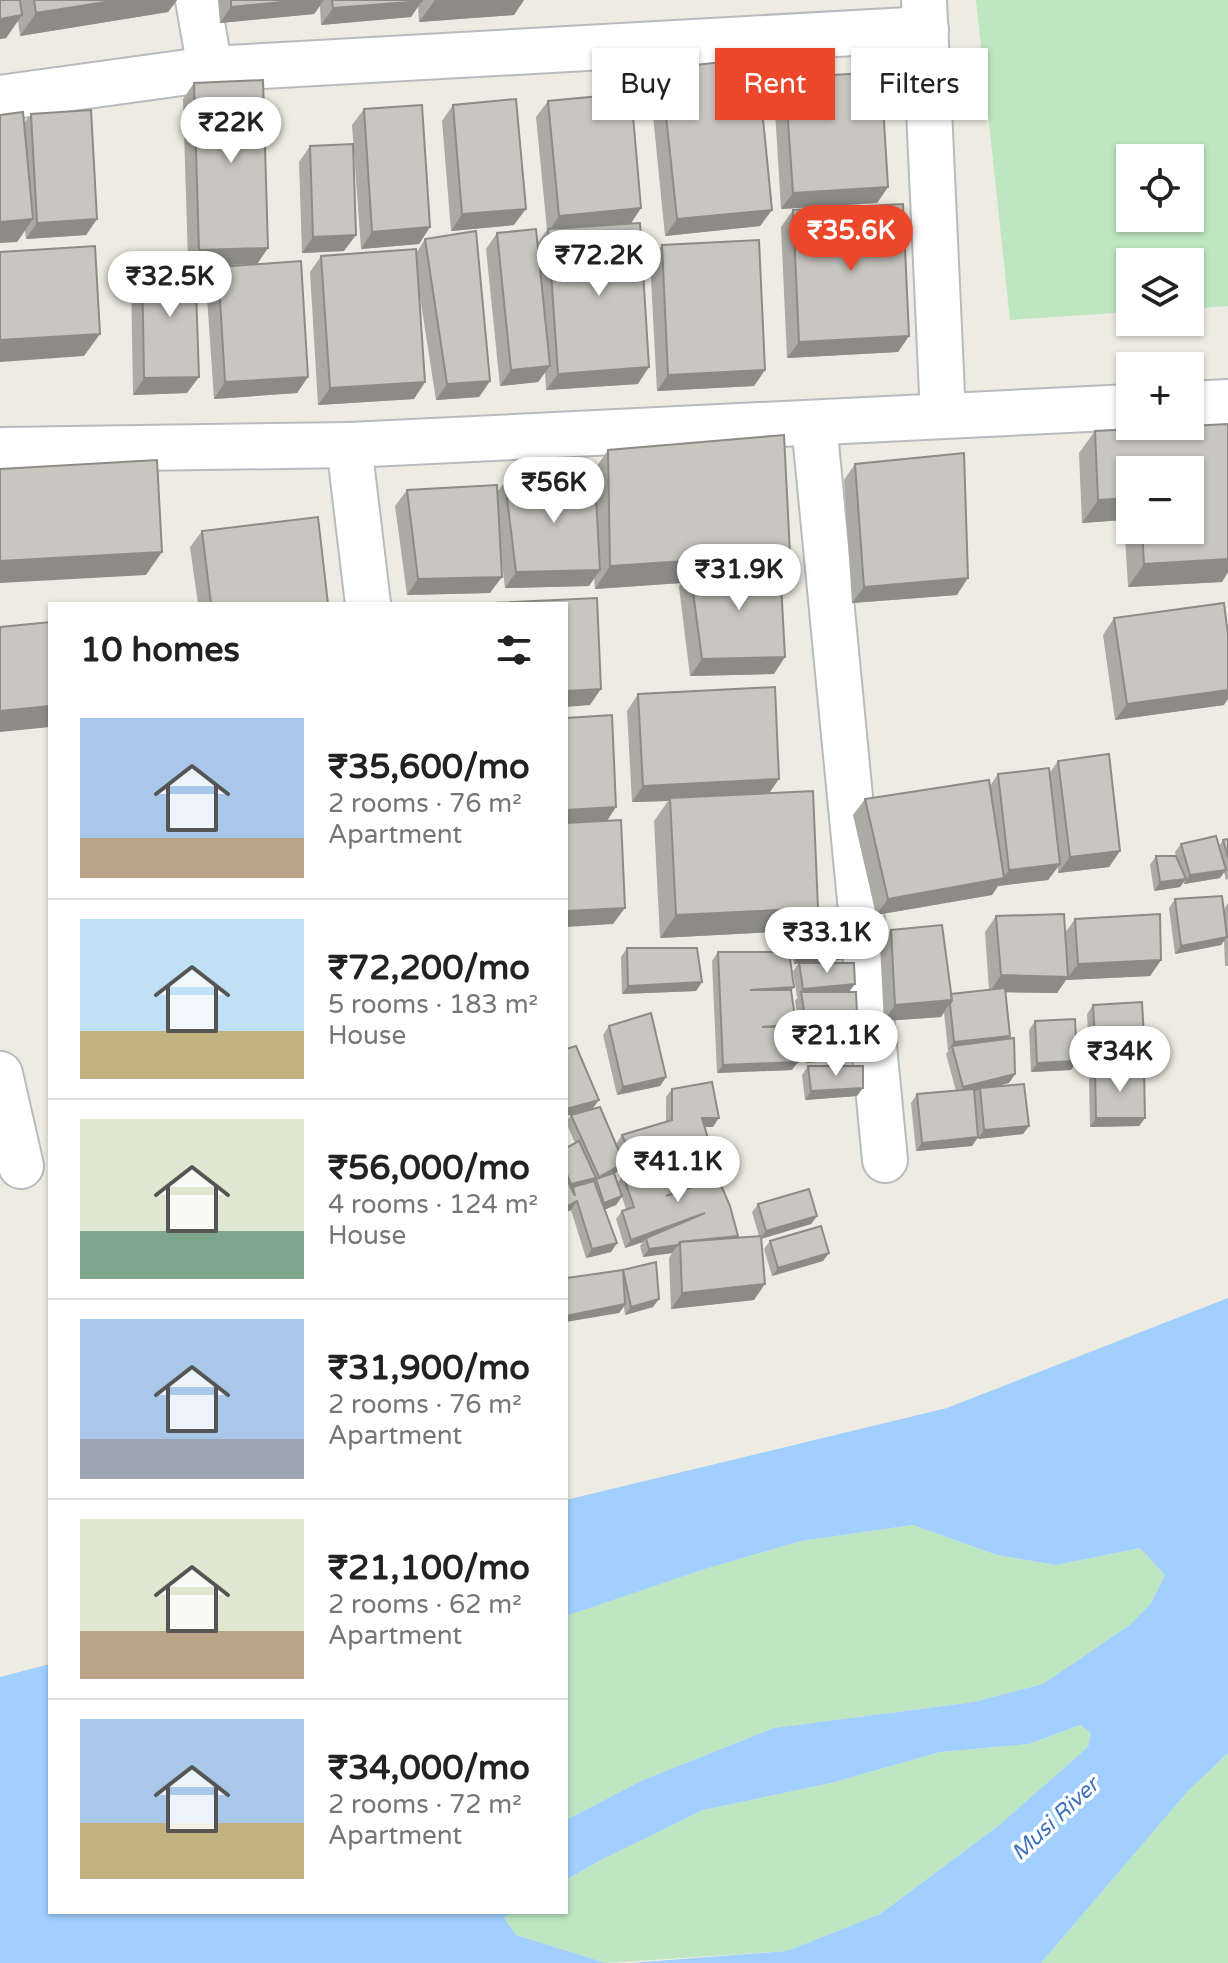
<!DOCTYPE html>
<html lang="en">
<head>
<meta charset="utf-8">
<style>
  body { margin:0; font-family:"Varela Round",sans-serif; background:#f2f2f2; color:#222; height:100vh; display:flex; flex-direction:column; font-size:30px; white-space:nowrap }
  * { box-sizing:border-box; margin:0 }
  p { font-size:26px; color:#767676 }
  .icon { flex:none; width:44px; height:44px; fill:none; stroke:currentColor; stroke-width:2; stroke-linecap:round; stroke-linejoin:round }
  .map { position:relative; flex:1; overflow:hidden }
  .details { position:absolute; left:48px; top:602px; width:520px; height:1312px; display:flex; flex-direction:column; background:#fff; border-radius:0px; box-shadow:0 2px 6px #0004 }
  .details>* { flex:none }
  .guide { position:absolute; left:592px; top:48px; width:516px; height:72px; display:flex; gap:16px }
  .controls { position:absolute; left:1116px; top:144px; display:grid; gap:16px }
  .controls a { display:grid; place-items:center; width:88px; height:88px; border-radius:0px; background:#fff; box-shadow:0 2px 6px #0004; font-size:40px }
  .price { position:absolute; translate:-50% -68px; padding:0 18px; border-radius:28px; background:#fff; color:#222; font-size:26px; line-height:52px; filter:drop-shadow(0 2px 4px #0008) }
  .price::after { content:''; position:absolute; left:50%; top:48px; width:24px; height:18px; margin-left:-12px; background:inherit; clip-path:polygon(0 0,100% 0,50% 100%) }
  .price.on { background:#eb482b; color:#fff }
  ul { padding:0; list-style:none }
  li { display:flex; align-items:center; gap:24px; height:200px; padding:0 32px }
  li+li { border-top:2px solid #e0e0e0 }
  li span { display:grid; place-items:center; flex:none; width:224px; height:160px; border-radius:0px; color:#555 }
  li>.icon { margin-inline-start:auto }
  span .icon { width:96px; height:96px; fill:#fffc; stroke-width:1 }
  li b { font-size:34px }
  h2 { display:flex; justify-content:space-between; align-items:center; height:96px; padding:0 32px; font-size:34px }
  .pill { padding:0 28px; border-radius:0px; background:#fff; box-shadow:0 2px 6px #0004; font-size:28px; line-height:72px }
  .pill.on { background:#eb482b; color:#fff }
  .map>svg:first-child { display:block }
  .green { fill:#bee6c1; fill-rule:evenodd }
  .water { fill:#a1cfff }
  .lines { fill:none; stroke-linecap:round; stroke-linejoin:round }
  .street-casing { stroke:#b8babf; stroke-width:48 }
  .street { stroke:#fff; stroke-width:44 }
  .wall { fill:#acaaa4; fill-rule:evenodd }
  .shaded-wall { fill:#8c8b86 }
  .building { fill:#c8c6bf; stroke:#8c8b86; stroke-width:2 }
  .labels { text-anchor:middle; dominant-baseline:central; stroke-width:7; stroke-linejoin:round; paint-order:stroke }
  .water-label { font-size:22px; font-style:italic; fill:#4073bb; stroke:#fff }
</style>
</head>
<body>
<div class="map">
<svg width="1228" height="1963" viewBox="0 0 1228 1963">
  <rect width="100%" height="100%" fill="#eeece2"/>
  <g class="green">
    <path d="M976 0H1228V306L1190 309V262H1130V312L1010 320ZM1130 158H1190V218H1130Z"/>
    <path d="M913 1525 997 1555 1056 1565 1140 1548 1165 1575 1151 1603 1131 1624 1043 1684 974 1702 774 1728 643 1780 566 1820V1616L705 1569 801 1541Z"/>
    <path d="M1080 1725 1091 1733 1088 1747 998 1826 880 1914 787 1951 606 1963 516 1935 503 1918 513 1912H566V1880L599 1861 703 1810 831 1783 940 1752 1029 1744Z"/>
    <path d="M1228 1753V1963H1041L1188 1791Z"/>
  </g>
  <g class="water">
    <path d="M1228 1298V1753L1188 1791 1041 1963H630L787 1951 880 1914 998 1826 1088 1747 1091 1733 1080 1725 1029 1744 940 1752 831 1783 703 1810 599 1861 566 1880V1820L643 1780 774 1728 974 1702 1043 1684 1131 1624 1151 1603 1165 1575 1140 1548 1056 1565 997 1555 913 1525 801 1541 705 1569 566 1616V1500L947 1408Z"/>
    <path d="M50 1664V1912H513L504 1918 516 1935 606 1963H0V1677Z"/>
  </g>
  <g class="lines">
    <defs>
      <g id="street">
        <path d="M198 0 210 69"/>
        <path d="M924 0 943 416"/>
        <path d="M0 98 210 69 926 29"/>
        <path d="M1190 404 1228 402"/>
        <path d="M814 423 885 1160"/>
        <path d="M3 450 349 445"/>
        <path d="M368 604 349 445 1130 407"/>
        <path d="M0 1074 21 1166"/>
      </g>
    </defs>
    <use href="#street" class="street-casing"/>
    <use href="#street" class="street"/>
  </g>
  <g class="wall">
    <path d="M0 0H177L168 12 20 36 18 21 6 38 0 39Z"/>
    <path d="M218 0H524L514 15 419 22 418 6 411 17 321 25 320 6 314 14 220 23Z"/>
    <path d="M661 69 772 210 760 226 665 236 650 85Z"/>
    <path d="M785 78 888 187 877 203 781 209 774 94Z"/>
    <path d="M194 83 268 248 257 264 196 266 187 393 133 395 131 277 142 261 188 260 183 99Z"/>
    <path d="M548 101 630 224 638 384 546 390 545 372 538 382 500 386 486 249 497 233 537 244 547 230 536 117Z"/>
    <path d="M453 105 514 225 451 231 442 121Z"/>
    <path d="M364 109 430 227 419 244 361 249 352 125Z"/>
    <path d="M31 114 97 219 86 235 26 239 25 230 17 242 24 123Z"/>
    <path d="M310 146 344 251 302 253 299 162Z"/>
    <path d="M793 210 909 336 898 352 787 358 781 227Z"/>
    <path d="M425 239 490 381 479 397 436 400 419 290 425 382 414 399 318 405 310 272 321 256 417 252Z"/>
    <path d="M662 245 765 370 754 386 657 391 650 261Z"/>
    <path d="M218 267 308 377 297 393 214 399 206 283Z"/>
    <path d="M1228 424V572L1222 582 1128 587 1124 520 1082 523 1079 453 1095 431ZM1130 470 1190 530H1130Z"/>
    <path d="M608 450 790 554 780 567 774 674 690 676 679 587 681 583 595 589 594 578 589 586 505 588 501 555 490 593 407 595 395 506 407 490 497 492 505 482 592 478V473Z"/>
    <path d="M855 464 957 595 852 603 844 480Z"/>
    <path d="M202 531 328 604H198L190 547Z"/>
    <path d="M1114 618 1224 705 1115 720 1103 635Z"/>
    <path d="M638 694 779 779 769 793 818 908 803 929 845 959 806 963 849 992 851 1022 799 1026 795 1001 798 997H797L793 971 799 963 794 964 790 937 795 931 660 938 654 821 668 801 632 802 627 711Z"/>
    <path d="M1058 761 1120 851 1109 867 1058 873V867L1048 880 998 886 992 895 876 915 853 815 865 799 990 786 998 774H1049Z"/>
    <path d="M1228 839V879L1226 880 1224 872 1220 878 1184 884V882L1180 887 1154 891 1150 865 1156 856H1176L1175 852 1181 844 1219 846 1223 840Z"/>
    <path d="M1175 899 1224 909 1228 903V966H1225L1224 940 1221 945 1175 954 1169 908Z"/>
    <path d="M996 916 1065 933 1075 919 1161 960 1150 976 1066 980 1057 993 1006 992 1010 1036 1009 1039 1015 1074 1009 1083 992 1087 1029 1126 1023 1134 978 1139V1137L972 1146 916 1151 911 1103 917 1094 956 1091 946 1054 949 1050H948L944 1012 941 1017 884 1021 880 946 891 930 951 994 989 990 985 932Z"/>
    <path d="M627 948 702 982 696 991 622 994 621 957Z"/>
    <path d="M718 952 791 992 793 1028 792 1070 717 1073 712 961Z"/>
    <path d="M1093 1005 1139 1064 1090 1068 1087 1014Z"/>
    <path d="M1035 1021 1071 1070 1031 1072 1029 1030Z"/>
    <path d="M609 1026 666 1077 660 1086 617 1095 603 1035Z"/>
    <path d="M808 1029 858 1059 806 1063 802 1038Z"/>
    <path d="M808 1066 857 1096 805 1100 802 1075Z"/>
    <path d="M1095 1070 1145 1118 1139 1126 1090 1127 1089 1079Z"/>
    <path d="M672 1089 713 1127H705L706 1155 712 1180 737 1237 759 1236 752 1212 758 1204 817 1216 811 1224 761 1239 754 1300 671 1309 669 1258 672 1253 643 1257 640 1246 643 1242 625 1248 616 1219 622 1211 626 1209 622 1197 616 1205 604 1210 617 1243 611 1252 586 1258 571 1210 566 1212V1148L575 1143 566 1122 571 1115 616 1144 622 1135 666 1122V1097ZM624 1163 629 1174 623 1175 617 1184 614 1174 618 1171Z"/>
    <path d="M770 1241 829 1253 823 1261 772 1276 764 1249Z"/>
    <path d="M623 1270 653 1307 625 1315 624 1307 619 1313Z"/>
  </g>
  <g class="shaded-wall">
    <path d="M118 0H177L168 12 20 36 36 13Z"/>
    <path d="M303 0H324L314 14 220 23 231 7Z"/>
    <path d="M435 0H524L514 15 419 22Z"/>
    <path d="M422 1 411 17 321 25 333 8Z"/>
    <path d="M22 15 6 38 0 39V19Z"/>
    <path d="M888 187 877 203 781 209 793 193Z"/>
    <path d="M641 208 630 225 548 232 559 216Z"/>
    <path d="M526 209 514 225 451 231 462 214Z"/>
    <path d="M772 210 760 226 665 236 677 219Z"/>
    <path d="M33 219 17 242 0 243V222Z"/>
    <path d="M97 219 86 235 26 239 37 223Z"/>
    <path d="M430 227 419 244 361 249 372 232Z"/>
    <path d="M356 235 344 251 302 253 313 237Z"/>
    <path d="M268 248 257 264 188 266 199 250Z"/>
    <path d="M100 334 84 356 0 362V340Z"/>
    <path d="M909 336 898 352 787 358 799 342Z"/>
    <path d="M550 366 538 382 500 386 511 370Z"/>
    <path d="M649 367 638 384 546 390 558 374Z"/>
    <path d="M765 370 754 386 657 391 668 375Z"/>
    <path d="M199 377 187 393 133 395 144 378Z"/>
    <path d="M308 377 297 393 214 399 225 382Z"/>
    <path d="M490 381 479 397 436 400 447 384Z"/>
    <path d="M425 382 414 399 318 405 330 388Z"/>
    <path d="M1130 498V512L1124 520 1082 523 1098 500Z"/>
    <path d="M162 552 146 575 0 583V561Z"/>
    <path d="M790 554 774 577 690 570 681 583 595 589 610 566Z"/>
    <path d="M1228 559V572L1222 582 1128 587 1144 564Z"/>
    <path d="M600 570 589 586 505 588 516 572Z"/>
    <path d="M502 577 490 593 407 595 418 579Z"/>
    <path d="M968 578 957 595 852 603 864 587Z"/>
    <path d="M785 657 774 674 690 676 702 659Z"/>
    <path d="M601 689 590 705 566 707V691Z"/>
    <path d="M1228 690V699L1224 705 1115 720 1127 704Z"/>
    <path d="M50 706V727L0 732V711Z"/>
    <path d="M779 779 767 796 670 798 668 801 632 802 643 786Z"/>
    <path d="M616 807 605 824 566 826V810Z"/>
    <path d="M1120 851 1109 867 1058 873 1070 857Z"/>
    <path d="M1060 864 1048 880 998 886 992 895 876 915 888 899 1003 878 1009 870Z"/>
    <path d="M1226 870 1220 878 1184 884 1190 875Z"/>
    <path d="M1186 879 1180 887 1154 891 1160 882Z"/>
    <path d="M625 908 613 924 566 927V911Z"/>
    <path d="M818 908 802 931 796 929 795 931 660 938 676 915Z"/>
    <path d="M1227 937 1221 945 1175 954 1181 946Z"/>
    <path d="M851 951 845 959 794 964 800 955Z"/>
    <path d="M1161 960 1150 976 1066 980 1078 964Z"/>
    <path d="M1001 975 1068 977 1057 993 990 992Z"/>
    <path d="M702 982 696 991 622 994 628 986Z"/>
    <path d="M855 984 849 992H801L797 997 803 989Z"/>
    <path d="M794 987 788 995 750 990Z"/>
    <path d="M952 1000 941 1017 884 1021 895 1005Z"/>
    <path d="M857 1014 851 1022 799 1026 805 1017Z"/>
    <path d="M1010 1036 1004 1045 952 1046 948 1050 954 1042Z"/>
    <path d="M864 1051 858 1059 806 1063 812 1054Z"/>
    <path d="M1145 1055 1139 1064 1090 1068 1096 1059Z"/>
    <path d="M1077 1061 1071 1070 1031 1072 1037 1063Z"/>
    <path d="M798 1062 792 1070 717 1073 723 1065Z"/>
    <path d="M1015 1074 1009 1083 980 1090V1088L979 1090 957 1096 963 1087Z"/>
    <path d="M666 1077 660 1086 617 1095 623 1087Z"/>
    <path d="M863 1088 857 1096 805 1100 811 1091Z"/>
    <path d="M599 1100 593 1108 566 1116V1109Z"/>
    <path d="M702 1118H719L713 1127H696Z"/>
    <path d="M1096 1118H1145L1139 1126 1090 1127Z"/>
    <path d="M1029 1126 1023 1134 978 1139 984 1130Z"/>
    <path d="M978 1137 972 1146 916 1151 922 1143Z"/>
    <path d="M711 1149 705 1158 630 1176 636 1167Z"/>
    <path d="M624 1163 618 1171 598 1183 597 1181 599 1177Z"/>
    <path d="M596 1178 590 1187H573L569 1192 566 1191 571 1184Z"/>
    <path d="M622 1196 616 1205 598 1212 604 1203Z"/>
    <path d="M577 1201 571 1210 566 1212V1207Z"/>
    <path d="M705 1213 646 1238 643 1242 625 1248 631 1240Z"/>
    <path d="M817 1216 811 1224 760 1239 766 1231Z"/>
    <path d="M617 1243 611 1252 586 1258 592 1249Z"/>
    <path d="M678 1245 672 1253 643 1257 649 1249Z"/>
    <path d="M829 1253 823 1261 772 1276 778 1268Z"/>
    <path d="M765 1284 754 1300 671 1309 682 1293Z"/>
    <path d="M659 1299 653 1307 625 1315 631 1307Z"/>
    <path d="M625 1304 619 1313 566 1322V1316L571 1314Z"/>
  </g>
  <g class="building">
    <path d="M0 0H20L22 15 0 19Z"/>
    <path d="M34 0H118L36 13Z"/>
    <path d="M231 0H303L231 7Z"/>
    <path d="M332 0H422V1L333 8Z"/>
    <path d="M757 58 772 210 677 219 661 69Z"/>
    <path d="M881 72 888 187 793 193 785 78Z"/>
    <path d="M263 80 268 248 199 250 194 83Z"/>
    <path d="M631 93 641 208 559 216 548 101Z"/>
    <path d="M516 99 526 209 462 214 453 105Z"/>
    <path d="M422 105 430 227 372 232 364 109Z"/>
    <path d="M91 110 97 219 37 223 31 114Z"/>
    <path d="M23 112 33 219 0 222V115Z"/>
    <path d="M353 144 356 235 313 237 310 146Z"/>
    <path d="M903 204 909 336 799 342 793 210Z"/>
    <path d="M640 223 649 367 558 374 548 229Z"/>
    <path d="M536 229 550 366 511 370 497 233Z"/>
    <path d="M476 231 490 381 447 384 425 239Z"/>
    <path d="M759 240 765 370 668 375 662 245Z"/>
    <path d="M95 246 100 334 0 340V252Z"/>
    <path d="M416 249 425 382 330 388 321 256Z"/>
    <path d="M195 260 199 377 144 378 142 261Z"/>
    <path d="M301 261 308 377 225 382 218 267Z"/>
    <path d="M1228 424V559L1144 564 1142 530H1190V470H1130V498L1098 500 1095 431Z"/>
    <path d="M784 435 790 554 610 566 608 450Z"/>
    <path d="M964 453 968 578 864 587 855 464Z"/>
    <path d="M157 460 162 552 0 561V469Z"/>
    <path d="M595 478 600 570 516 572 505 482Z"/>
    <path d="M497 485 502 577 418 579 407 490Z"/>
    <path d="M318 517 328 604H211L202 531Z"/>
    <path d="M780 565 785 657 702 659 690 570Z"/>
    <path d="M597 598 601 689 566 691V604H473Z"/>
    <path d="M1224 603 1228 635V690L1127 704 1114 618Z"/>
    <path d="M50 622V706L0 711V627Z"/>
    <path d="M775 687 779 779 643 786 638 694Z"/>
    <path d="M612 715 616 807 566 810V718Z"/>
    <path d="M1109 754 1120 851 1070 857 1058 761Z"/>
    <path d="M1049 768 1060 864 1009 870 998 774Z"/>
    <path d="M989 780 1004 878 888 899 865 799Z"/>
    <path d="M813 791 818 908 676 915 670 798Z"/>
    <path d="M621 820 625 908 566 911V823Z"/>
    <path d="M1216 836 1226 870 1190 875 1181 844Z"/>
    <path d="M1228 839V857L1223 840Z"/>
    <path d="M1156 856H1176L1186 879 1160 882Z"/>
    <path d="M1222 896 1227 937 1181 946 1175 899Z"/>
    <path d="M1064 914 1068 977 1001 975 996 916Z"/>
    <path d="M1160 914 1161 960 1078 964 1075 919Z"/>
    <path d="M942 925 952 1000 895 1005 891 930Z"/>
    <path d="M796 929H851V951L800 955Z"/>
    <path d="M627 948H697L702 982 628 986Z"/>
    <path d="M718 952H789L794 987 750 990H791L796 1024 762 1027H793L798 1062 723 1065Z"/>
    <path d="M799 963H854L855 984 803 989Z"/>
    <path d="M1005 988 1010 1036 954 1042 950 1004 952 1000 951 994Z"/>
    <path d="M801 992H856L857 1014 805 1017Z"/>
    <path d="M1142 1002 1145 1055 1096 1059 1093 1005Z"/>
    <path d="M651 1013 666 1077 623 1087 609 1026Z"/>
    <path d="M1075 1019 1077 1061 1037 1063 1035 1021Z"/>
    <path d="M808 1029H863L864 1051 812 1054Z"/>
    <path d="M1014 1038 1015 1074 963 1087 952 1046Z"/>
    <path d="M576 1046 599 1100 566 1109V1049Z"/>
    <path d="M808 1066H863V1088L811 1091Z"/>
    <path d="M1095 1070H1144L1145 1118H1096Z"/>
    <path d="M712 1082 719 1118H702L711 1149 636 1167 622 1135 672 1120V1089Z"/>
    <path d="M1024 1084 1029 1126 984 1130 980 1088Z"/>
    <path d="M974 1089 978 1137 922 1143 917 1094Z"/>
    <path d="M600 1107 624 1163 599 1177 571 1115Z"/>
    <path d="M579 1141 596 1178 571 1184 566 1172V1148Z"/>
    <path d="M705 1152 715 1176 666 1196 718 1178 730 1206 738 1236 680 1242 678 1245 649 1249 646 1238 705 1213 631 1240 622 1211 634 1207 623 1175Z"/>
    <path d="M614 1173 622 1196 604 1203 596 1179Z"/>
    <path d="M566 1177 575 1196 573 1187 594 1181 617 1243 592 1249 577 1201 566 1207Z"/>
    <path d="M809 1189 817 1216 766 1231 758 1204Z"/>
    <path d="M821 1226 829 1253 778 1268 770 1241Z"/>
    <path d="M761 1236 765 1284 682 1293 680 1242Z"/>
    <path d="M656 1262 659 1299 631 1307 623 1270Z"/>
    <path d="M623 1270 625 1304 566 1316V1278Z"/>
  </g>
  <g class="labels">
    <g class="water-label">
      <text transform="translate(1055 1819) rotate(-43)">Musi River</text>
    </g>
  </g>
</svg>
<div class="controls">
<a><svg class="icon" aria-label="locate" viewBox="0 0 24 24"><circle cx="12" cy="12" r="6"/><path d="M12 2v4M12 18v4M2 12h4M18 12h4"/></svg></a>
<a><svg class="icon" aria-label="layers" viewBox="0 0 24 24"><path d="M12 4l9 5-9 5-9-5zM3 14l9 5 9-5"/></svg></a>
<a>+</a>
<a>−</a>
</div>
<b class="price" style="left:231px;top:165px">₹22K</b>
<b class="price on" style="left:851px;top:273px">₹35.6K</b>
<b class="price" style="left:599px;top:298px">₹72.2K</b>
<b class="price" style="left:170px;top:319px">₹32.5K</b>
<b class="price" style="left:554px;top:525px">₹56K</b>
<b class="price" style="left:739px;top:612px">₹31.9K</b>
<b class="price" style="left:827px;top:975px">₹33.1K</b>
<b class="price" style="left:836px;top:1078px">₹21.1K</b>
<b class="price" style="left:1120px;top:1094px">₹34K</b>
<b class="price" style="left:678px;top:1204px">₹41.1K</b>
<div class="guide">
<a class="pill">Buy</a>
<a class="pill on">Rent</a>
<a class="pill">Filters</a>
</div>
<section class="details">
<h2>10 homes<svg class="icon" aria-label="filters" viewBox="0 0 24 24"><path d="M4 7h16M4 17h16"/><circle cx="9" cy="7" r="2"/><circle cx="15" cy="17" r="2"/></svg></h2>
<ul>
<li><span style="background:linear-gradient(#a9c7e8 75%,#b9a48a 0)"><svg class="icon" aria-label="home" viewBox="0 0 24 24"><path d="M3 11l9-7 9 7M6 9v11h12V9"/></svg></span><div><b>₹35,600/mo</b><p>2 rooms · 76 m²</p><p>Apartment</p></div></li>
<li><span style="background:linear-gradient(#bfe0f5 70%,#c2b280 0)"><svg class="icon" aria-label="home" viewBox="0 0 24 24"><path d="M3 11l9-7 9 7M6 9v11h12V9"/></svg></span><div><b>₹72,200/mo</b><p>5 rooms · 183 m²</p><p>House</p></div></li>
<li><span style="background:linear-gradient(#dfe7d0 70%,#7fa58c 0)"><svg class="icon" aria-label="home" viewBox="0 0 24 24"><path d="M3 11l9-7 9 7M6 9v11h12V9"/></svg></span><div><b>₹56,000/mo</b><p>4 rooms · 124 m²</p><p>House</p></div></li>
<li><span style="background:linear-gradient(#a9c7e8 75%,#9aa5b1 0)"><svg class="icon" aria-label="home" viewBox="0 0 24 24"><path d="M3 11l9-7 9 7M6 9v11h12V9"/></svg></span><div><b>₹31,900/mo</b><p>2 rooms · 76 m²</p><p>Apartment</p></div></li>
<li><span style="background:linear-gradient(#dfe7d0 70%,#b9a48a 0)"><svg class="icon" aria-label="home" viewBox="0 0 24 24"><path d="M3 11l9-7 9 7M6 9v11h12V9"/></svg></span><div><b>₹21,100/mo</b><p>2 rooms · 62 m²</p><p>Apartment</p></div></li>
<li><span style="background:linear-gradient(#a9c7e8 65%,#c2b280 0)"><svg class="icon" aria-label="home" viewBox="0 0 24 24"><path d="M3 11l9-7 9 7M6 9v11h12V9"/></svg></span><div><b>₹34,000/mo</b><p>2 rooms · 72 m²</p><p>Apartment</p></div></li>
</ul>
</section>
</div>
</body>
</html>
